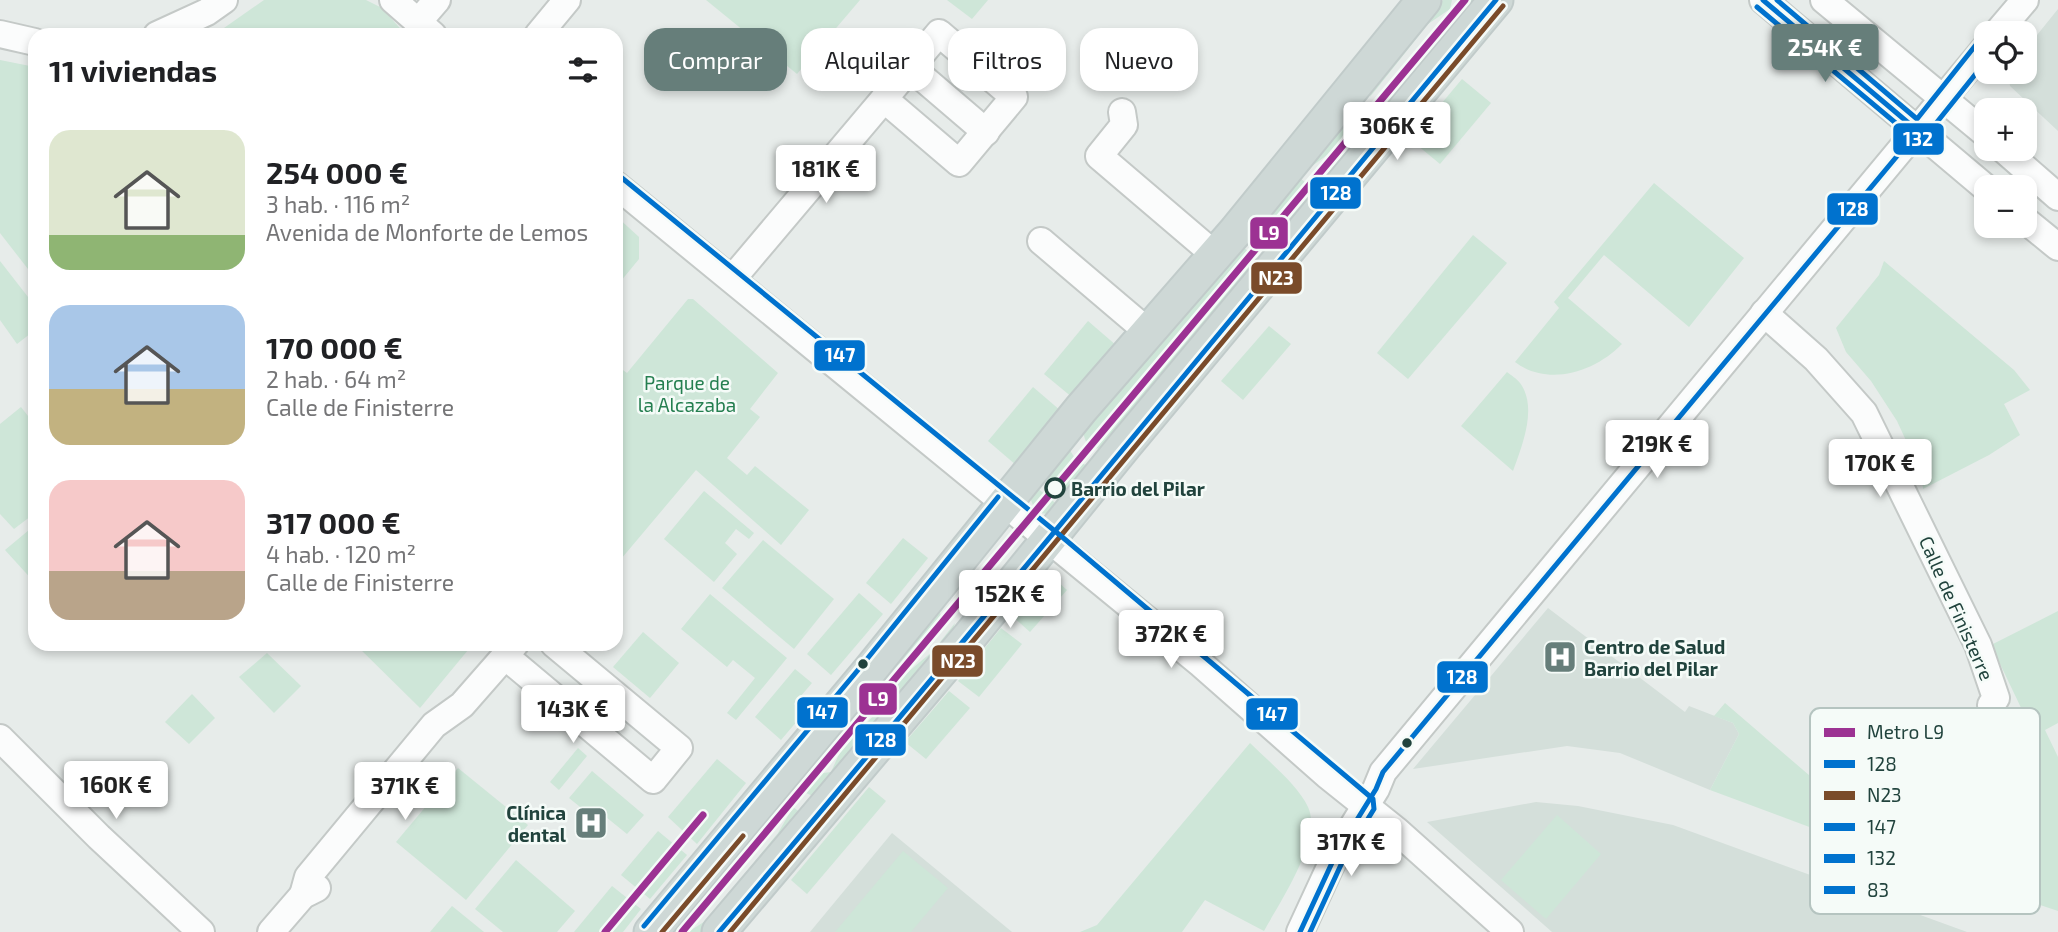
<!DOCTYPE html>
<html lang="es">
<head>
<meta charset="utf-8">
<style>
  body { margin:0; font-family:"Exo 2",sans-serif; background:#f2f2f2; color:#202124; height:100vh; display:flex; flex-direction:column; font-size:26px; white-space:nowrap }
  * { box-sizing:border-box; margin:0 }
  p { font-size:23px; color:#757577 }
  .icon { flex:none; width:38px; height:38px; fill:none; stroke:currentColor; stroke-width:2; stroke-linecap:round; stroke-linejoin:round }
  .map { position:relative; flex:1; overflow:hidden }
  .panel { position:absolute; left:28px; top:28px; width:595px; height:623px; display:flex; flex-direction:column; background:#fff; border-radius:21px; box-shadow:0 4px 10px #0003 }
  .panel>* { flex:none }
  .banner { position:absolute; left:644px; top:28px; width:665px; height:63px; display:flex; gap:14px }
  .buttons { position:absolute; left:1974px; top:21px; display:grid; gap:14px }
  .buttons a { display:grid; place-items:center; width:63px; height:63px; border-radius:14px; background:#fff; box-shadow:0 4px 10px #0003; font-size:35px }
  .price { position:absolute; translate:-50% -60px; padding:0 16px; border-radius:7px; background:#fff; color:#222; font-size:23px; line-height:46px; filter:drop-shadow(0 2px 4px #0008) }
  .price::after { content:''; position:absolute; left:50%; top:42px; width:21px; height:16px; margin-left:-10px; background:inherit; clip-path:polygon(0 0,100% 0,50% 100%) }
  .price.current { background:#667e7a; color:#fff }
  ul { padding:0; list-style:none }
  li { display:flex; align-items:center; gap:21px; height:175px; padding:0 21px }
  li span { display:grid; place-items:center; flex:none; width:196px; height:140px; border-radius:21px; color:#555 }
  li>.icon { margin-inline-start:auto }
  span .icon { width:84px; height:84px; fill:#fffc; stroke-width:1 }
  li b { font-size:30px }
  h2 { display:flex; justify-content:space-between; align-items:center; height:84px; padding:0 21px; font-size:30px }
  .pill { padding:0 24px; border-radius:21px; background:#fff; box-shadow:0 4px 10px #0003; font-size:24px; line-height:63px }
  .pill.current { background:#667e7a; color:#fff }
  .map>svg:first-child { display:block }
  .built { fill:#d4dfda }
  .green { fill:#cee6d8 }
  .lines { fill:none; stroke-linecap:round; stroke-linejoin:round }
  .minor-casing { stroke:#c4c9c7; stroke-width:30 }
  .major-casing { stroke:#c1cbca; stroke-width:37 }
  .minor { stroke:#fbfcfc; stroke-width:26 }
  .major { stroke:#ced8d6; stroke-width:33 }
  .bus-1-casing { stroke:#f5fbf8; stroke-width:10 }
  .bus-2-casing { stroke:#f5fbf8; stroke-width:10 }
  .bus-3-casing { stroke:#f5fbf8; stroke-width:10 }
  .bus-4-casing { stroke:#f5fbf8; stroke-width:10 }
  .bus-5-casing { stroke:#f5fbf8; stroke-width:10 }
  .bus-1 { stroke:#0072ce; stroke-width:5 }
  .bus-2 { stroke:#7a4b2a; stroke-width:5 }
  .bus-3 { stroke:#0072ce; stroke-width:5 }
  .bus-4 { stroke:#0072ce; stroke-width:5 }
  .bus-5 { stroke:#0072ce; stroke-width:5 }
  .metro-1-casing { stroke:#f5fbf8; stroke-width:12 }
  .metro-1 { stroke:#9c3293; stroke-width:7 }
  .stop-dot { fill:#f5fbf8; stroke:#21433d; stroke-width:3.5 }
  .bus-dot { fill:#21433d; stroke:#f5fbf8; stroke-width:2.5 }
  .labels { text-anchor:middle; dominant-baseline:central; stroke-width:5; stroke-linejoin:round; paint-order:stroke }
  .park-label { font-size:19px; fill:#257f50; stroke:#f5fbf8 }
  .stop-label { font-size:19px; font-weight:bold; fill:#21433d; stroke:#f5fbf8; text-anchor:start }
  .street-label { font-size:19px; fill:#21433d; stroke:#f5fbf8 }
  .poi-label { font-size:19px; font-weight:bold; fill:#21433d; stroke:#f5fbf8; text-anchor:start }
  .key { fill:#f5fbf8; stroke:#b5c4c0; stroke-width:2 }
  .key-label { font-size:19px; fill:#21433d }
  .line-badge { stroke:#f5fbf8; stroke-width:2.5 }
  .badge-label { font-size:19px; text-anchor:middle; font-weight:bold; fill:#fff }
</style>
</head>
<body>
<div class="map">
<svg width="2058" height="932" viewBox="0 0 2058 932">
  <rect width="100%" height="100%" fill="#e7ecea"/>
  <g class="built">
    <path d="M2058 9V131L2010 86 2008 72H2025V50Z"/>
    <path d="M1548 608 1685 712 1689 706 1733 723 1739 734 1710 790 1620 753 1567 746 1413 769Z"/>
    <path d="M1536 802 1578 806 1673 825 1967 932H1552L1427 822Z"/>
    <path d="M892 833 1012 932H810Z"/>
  </g>
  <g class="green">
    <path d="M264 0H366L382 8 406 35H214Z"/>
    <path d="M706 0H860L797 74Z"/>
    <path d="M947 0H988L972 19Z"/>
    <path d="M1443 0H1452L1450 9 1428 24 1370 97 1372 84Z"/>
    <path d="M1467 0H1480L1390 106 1386 105 1388 89 1433 42 1443 27C1457 24 1463 14 1467 0Z"/>
    <path d="M0 60 35 67V278L0 233Z"/>
    <path d="M1462 79 1491 103 1440 164 1411 140Z"/>
    <path d="M1347 125 1338 147 1308 169 1300 178 1311 187 1319 184 1358 136 1359 139 1271 252 1248 232 1339 128Z"/>
    <path d="M1654 183 1744 258 1689 327 1604 255 1568 298 1622 344C1595 372 1548 387 1515 362L1559 308 1554 302Z"/>
    <path d="M616 216 639 237V259L616 287Z"/>
    <path d="M1473 235 1507 263 1408 379 1377 353Z"/>
    <path d="M1239 244 1262 262 1106 447C1091 452 1084 444 1083 429Z"/>
    <path d="M0 261 35 306V330L17 344 0 320Z"/>
    <path d="M1884 261 2014 370 2030 390 2004 404 2020 435 1989 455 1923 489 1921 473 1897 421 1871 381 1846 352 1836 328 1879 275Z"/>
    <path d="M688 299H693L778 373 750 409 760 417 727 458 747 475 755 466 809 510 781 545 696 470 616 565V365L627 373Z"/>
    <path d="M1088 321 1117 346 1073 398 1044 374Z"/>
    <path d="M1269 326 1291 344 1243 400 1221 381Z"/>
    <path d="M1507 372C1511 375 1517 379 1520 383 1538 407 1522 446 1513 471L1461 426Z"/>
    <path d="M1033 387 1061 411 1016 465 988 441Z"/>
    <path d="M21 407 35 425V513L14 529 0 514V424Z"/>
    <path d="M1069 448C1075 460 1080 465 1093 466L1066 499 1043 478Z"/>
    <path d="M1036 487 1059 506 1047 514 1036 512 1030 498Z"/>
    <path d="M704 491 754 533 749 539 736 529 725 543 737 554 714 582 664 539Z"/>
    <path d="M35 525V583L5 550Z"/>
    <path d="M903 538 928 558 891 604 866 583Z"/>
    <path d="M763 540 834 599 794 649 722 588Z"/>
    <path d="M1047 578 1057 581 1067 590 1030 632 1011 615 1037 584Z"/>
    <path d="M859 593 883 614 831 675 807 654Z"/>
    <path d="M710 594 787 658 736 720 727 713 755 678 733 660 727 667 681 629Z"/>
    <path d="M937 611 940 612 942 623 930 638 879 681 856 716 797 783 793 780Z"/>
    <path d="M2058 611V723L2045 730 2058 757V911L1844 840 1710 790 1739 734 1733 723 1714 716 1725 703 1908 860 2024 714 1991 645Z"/>
    <path d="M955 623 952 633 815 797 806 793 816 774 831 772 840 752 876 713 882 694 933 651Z"/>
    <path d="M1001 628 1022 644 979 697 958 681Z"/>
    <path d="M643 632 679 663 650 698 613 667Z"/>
    <path d="M355 644H473L420 708Z"/>
    <path d="M267 653 301 686 274 713 239 677Z"/>
    <path d="M795 669 812 683 794 704 804 713 781 740 755 717Z"/>
    <path d="M949 691 970 708 926 759 905 742Z"/>
    <path d="M192 694 215 718 189 744 165 722Z"/>
    <path d="M1250 743C1268 761 1298 785 1308 807 1323 839 1279 903 1264 931L1205 900 1182 932H1080L1097 925Z"/>
    <path d="M578 748 587 756 559 790 550 782Z"/>
    <path d="M717 759 746 783 697 844 668 817Z"/>
    <path d="M458 768 528 825 466 900 396 842Z"/>
    <path d="M592 771 644 815 627 834 606 817 600 823 569 798Z"/>
    <path d="M869 787 886 801 807 894 791 880Z"/>
    <path d="M793 807 801 813 703 932H688L707 920 778 833Z"/>
    <path d="M1557 815 1601 854 1546 919 1501 880Z"/>
    <path d="M658 831 687 855 650 899 621 875Z"/>
    <path d="M903 851 948 888 911 932H835Z"/>
    <path d="M516 860 575 911 557 932H503L475 909Z"/>
    <path d="M612 886 641 909 623 932H574Z"/>
    <path d="M452 906 484 932H430Z"/>
  </g>
  <g class="lines">
    <defs>
      <g id="minor">
        <path d="M393 0 433 35"/>
        <path d="M1763 0 1986 188"/>
        <path d="M1824 0 1986 134"/>
        <path d="M418 22 437 0"/>
        <path d="M939 33 1014 97 959 163 884 99Z"/>
        <path d="M1997 33 2025 0"/>
        <path d="M0 34 35 42"/>
        <path d="M157 35 207 12 224 0"/>
        <path d="M538 35 567 0"/>
        <path d="M910 67 986 132"/>
        <path d="M1122 112 1124 125 1099 156 1215 255"/>
        <path d="M2003 149 2058 197"/>
        <path d="M616 185 1201 664 1327 775 1397 831 1510 932"/>
        <path d="M2025 220 2058 247"/>
        <path d="M1041 241 1147 331"/>
        <path d="M732 279 884 99"/>
        <path d="M1764 313 1816 359 1864 413 1978 645 1996 698 1991 705"/>
        <path d="M515 644 505 656 653 780 679 748 554 644"/>
        <path d="M0 738 99 837 201 932"/>
        <path d="M303 895 308 877 434 725 462 705 505 656"/>
        <path d="M271 932 303 895 317 888"/>
        <path d="M1300 932 1337 852 1376 789 1383 772 1986 47"/>
      </g>
      <g id="major">
        <path d="M651 932 870 670 1081 409 1236 231 1424 0"/>
        <path d="M719 932 970 636 1125 445 1496 0"/>
      </g>
    </defs>
    <use href="#minor" class="minor-casing"/>
    <use href="#major" class="major-casing"/>
    <use href="#minor" class="minor"/>
    <use href="#major" class="major"/>
    <defs>
      <g id="bus-1">
        <path d="M719 932C981 623 1237 311 1496 0"/>
        <path d="M1300 932 1337 852 1376 789 1383 772 1918 131 1763 0"/>
      </g>
      <g id="bus-2">
        <path d="M662 932 743 836"/>
        <path d="M730 932C990 625 1245 314 1503 6"/>
      </g>
      <g id="bus-3">
        <path d="M622 178 1061 536 1373 799 1374 809 1345 856 1310 932"/>
        <path d="M644 926 863 664 998 497"/>
      </g>
      <path id="bus-4" d="M1757 7 1916 140 1925 137 1986 61"/>
      <path id="bus-5" d="M1777 0 1917 119 1979 41"/>
    </defs>
    <use href="#bus-1" class="bus-1-casing"/>
    <use href="#bus-2" class="bus-2-casing"/>
    <use href="#bus-3" class="bus-3-casing"/>
    <use href="#bus-4" class="bus-4-casing"/>
    <use href="#bus-5" class="bus-5-casing"/>
    <use href="#bus-1" class="bus-1"/>
    <use href="#bus-2" class="bus-2"/>
    <use href="#bus-3" class="bus-3"/>
    <use href="#bus-4" class="bus-4"/>
    <use href="#bus-5" class="bus-5"/>
    <defs>
      <g id="metro-1">
        <path d="M605 932 703 815"/>
        <path d="M682 932 1465 0"/>
      </g>
    </defs>
    <use href="#metro-1" class="metro-1-casing"/>
    <use href="#metro-1" class="metro-1"/>
  </g>
  <defs>
    <symbol id="hospital-square" viewBox="-11 -11 22 22"><rect x="-9" y="-9" width="18" height="18" rx="4" fill="#667e7a" stroke="#f5fbf8"/><path d="M-5-5h3v3.5h4V-5h3V5h-3V1.5h-4V5h-3Z" fill="#fff"/></symbol>
  </defs>
  <g fill-rule="evenodd">
    <use href="#hospital-square" x="1541" y="638" width="38" height="38"/>
    <use href="#hospital-square" x="572" y="804" width="38" height="38"/>
  </g>
  <circle class="stop-dot" cx="1055" cy="488" r="9"/>
  <g class="bus-dot">
    <circle cx="863" cy="664" r="6"/>
    <circle cx="1407" cy="743" r="6"/>
  </g>
  <g class="labels">
    <g class="park-label">
      <text x="687" y="382">Parque de<tspan x="687" dy="22">la Alcazaba</tspan></text>
    </g>
    <g class="stop-label">
      <text x="1071" y="488">Barrio del Pilar</text>
    </g>
    <g class="street-label">
      <text transform="translate(1957 608) rotate(66)">Calle de Finisterre</text>
    </g>
    <g class="poi-label">
      <text x="1584" y="646">Centro de Salud<tspan x="1584" dy="22">Barrio del Pilar</tspan></text>
      <text x="566" y="812" text-anchor="end">Clínica<tspan x="566" dy="22">dental</tspan></text>
    </g>
  </g>
  <rect x="1810" y="708" width="230" height="206" rx="10" class="key"/>
  <rect x="1824" y="728" width="31" height="9" fill="#9c3293"/>
  <rect x="1824" y="760" width="31" height="8" fill="#0072ce"/>
  <rect x="1824" y="791" width="31" height="9" fill="#7a4b2a"/>
  <rect x="1824" y="823" width="31" height="8" fill="#0072ce"/>
  <rect x="1824" y="854" width="31" height="9" fill="#0072ce"/>
  <rect x="1824" y="886" width="31" height="8" fill="#0072ce"/>
  <g class="key-label">
    <text x="1867" y="739">Metro L9</text>
    <text x="1867" y="771">128</text>
    <text x="1867" y="802">N23</text>
    <text x="1867" y="834">147</text>
    <text x="1867" y="865">132</text>
    <text x="1867" y="897">83</text>
  </g>
  <g class="line-badge">
    <rect x="1892" y="122" width="53" height="34" rx="7" fill="#0072ce"/>
    <rect x="1309" y="176" width="53" height="34" rx="7" fill="#0072ce"/>
    <rect x="1826" y="192" width="53" height="34" rx="7" fill="#0072ce"/>
    <rect x="1249" y="216" width="40" height="34" rx="7" fill="#9c3293"/>
    <rect x="1250" y="261" width="53" height="34" rx="7" fill="#7a4b2a"/>
    <rect x="813" y="339" width="53" height="33" rx="7" fill="#0072ce"/>
    <rect x="931" y="644" width="53" height="34" rx="7" fill="#7a4b2a"/>
    <rect x="1436" y="660" width="53" height="34" rx="7" fill="#0072ce"/>
    <rect x="858" y="682" width="40" height="34" rx="7" fill="#9c3293"/>
    <rect x="796" y="696" width="53" height="33" rx="7" fill="#0072ce"/>
    <rect x="1245" y="697" width="54" height="34" rx="7" fill="#0072ce"/>
    <rect x="854" y="723" width="53" height="34" rx="7" fill="#0072ce"/>
  </g>
  <g class="badge-label">
    <text x="1918" y="146">132</text>
    <text x="1336" y="200">128</text>
    <text x="1853" y="216">128</text>
    <text x="1269" y="240">L9</text>
    <text x="1276" y="285">N23</text>
    <text x="840" y="362">147</text>
    <text x="958" y="668">N23</text>
    <text x="1462" y="684">128</text>
    <text x="878" y="706">L9</text>
    <text x="822" y="719">147</text>
    <text x="1272" y="721">147</text>
    <text x="881" y="747">128</text>
  </g>
</svg>
<div class="buttons">
<a><svg class="icon" aria-label="locate" viewBox="0 0 24 24"><circle cx="12" cy="12" r="6"/><path d="M12 2v4M12 18v4M2 12h4M18 12h4"/></svg></a>
<a>+</a>
<a>−</a>
</div>
<b class="price current" style="left:1825px;top:84px">254K €</b>
<b class="price" style="left:1397px;top:162px">306K €</b>
<b class="price" style="left:826px;top:205px">181K €</b>
<b class="price" style="left:1657px;top:480px">219K €</b>
<b class="price" style="left:1880px;top:499px">170K €</b>
<b class="price" style="left:1010px;top:630px">152K €</b>
<b class="price" style="left:1171px;top:670px">372K €</b>
<b class="price" style="left:573px;top:745px">143K €</b>
<b class="price" style="left:116px;top:821px">160K €</b>
<b class="price" style="left:405px;top:822px">371K €</b>
<b class="price" style="left:1351px;top:878px">317K €</b>
<div class="banner">
<a class="pill current">Comprar</a>
<a class="pill">Alquilar</a>
<a class="pill">Filtros</a>
<a class="pill">Nuevo</a>
</div>
<section class="panel">
<h2>11 viviendas<svg class="icon" aria-label="filters" viewBox="0 0 24 24"><path d="M4 7h16M4 17h16"/><circle cx="9" cy="7" r="2"/><circle cx="15" cy="17" r="2"/></svg></h2>
<ul>
<li><span style="background:linear-gradient(#dfe7d0 75%,#8fb573 0)"><svg class="icon" aria-label="home" viewBox="0 0 24 24"><path d="M3 11l9-7 9 7M6 9v11h12V9"/></svg></span><div><b>254 000 €</b><p>3 hab. · 116 m²</p><p>Avenida de Monforte de Lemos</p></div></li>
<li><span style="background:linear-gradient(#a9c7e8 60%,#c2b280 0)"><svg class="icon" aria-label="home" viewBox="0 0 24 24"><path d="M3 11l9-7 9 7M6 9v11h12V9"/></svg></span><div><b>170 000 €</b><p>2 hab. · 64 m²</p><p>Calle de Finisterre</p></div></li>
<li><span style="background:linear-gradient(#f6c9c9 65%,#b9a48a 0)"><svg class="icon" aria-label="home" viewBox="0 0 24 24"><path d="M3 11l9-7 9 7M6 9v11h12V9"/></svg></span><div><b>317 000 €</b><p>4 hab. · 120 m²</p><p>Calle de Finisterre</p></div></li>
</ul>
</section>
</div>
</body>
</html>
